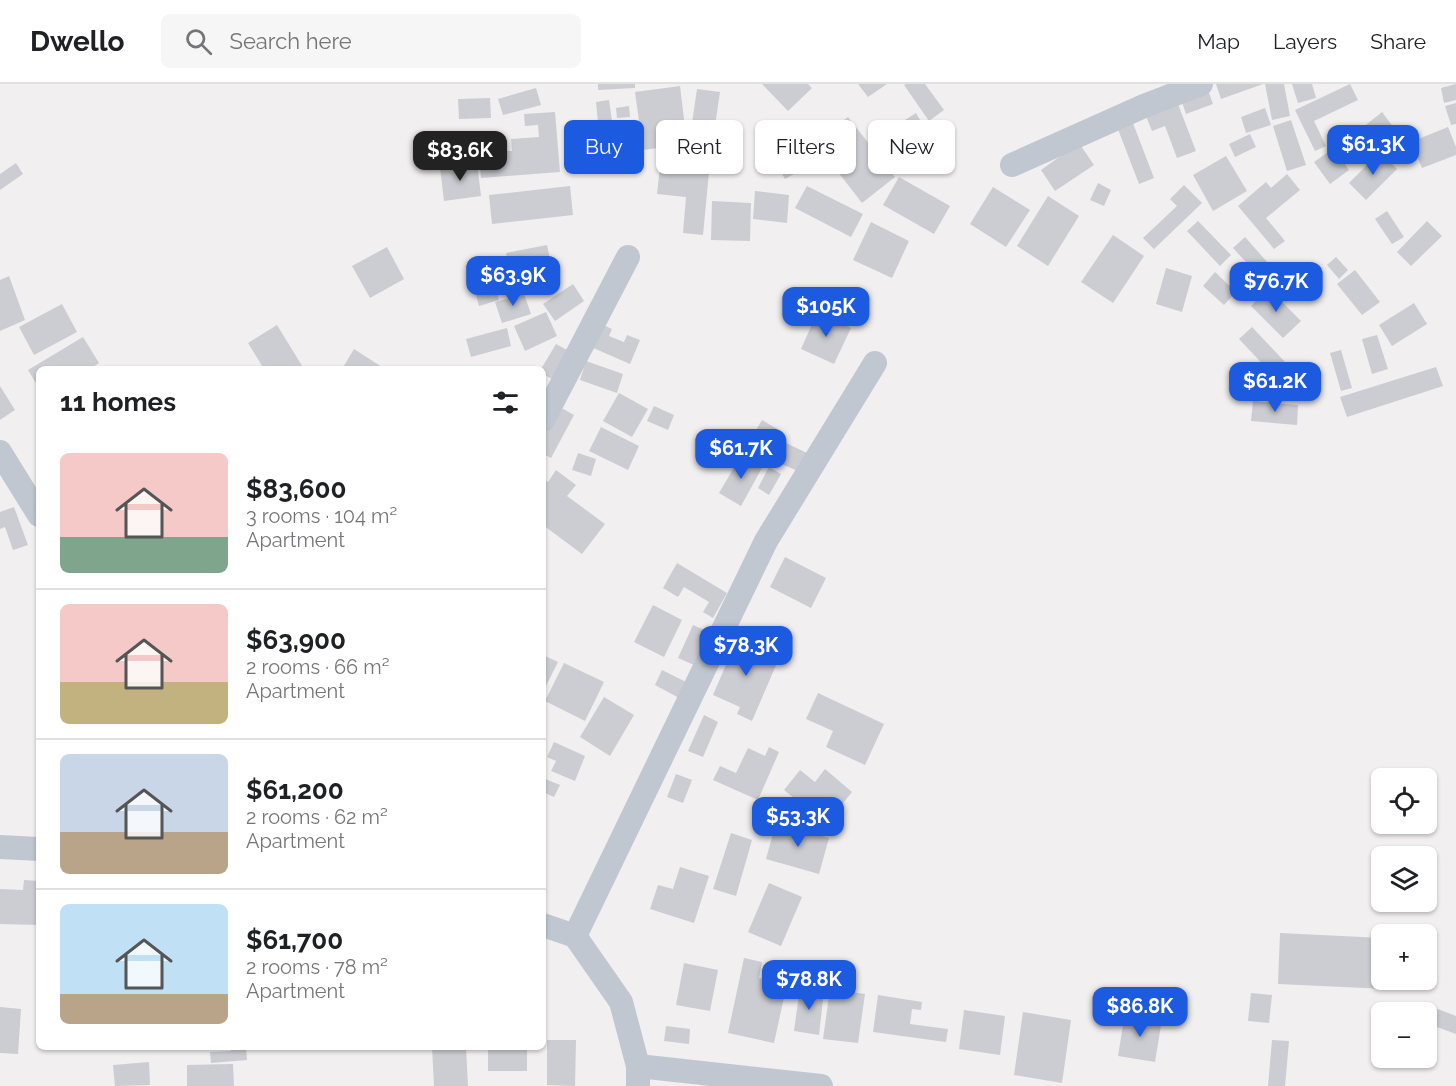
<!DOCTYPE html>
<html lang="en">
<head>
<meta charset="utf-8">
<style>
  body { margin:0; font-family:Raleway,sans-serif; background:#f6f6f6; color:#202124; height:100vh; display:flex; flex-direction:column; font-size:22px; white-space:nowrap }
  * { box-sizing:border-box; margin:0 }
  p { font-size:20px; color:#757577 }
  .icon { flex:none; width:33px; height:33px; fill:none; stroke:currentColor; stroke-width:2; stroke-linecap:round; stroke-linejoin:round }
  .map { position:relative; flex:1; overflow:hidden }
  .panel { position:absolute; left:36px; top:282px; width:510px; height:684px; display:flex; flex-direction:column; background:#fff; border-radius:9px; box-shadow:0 2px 4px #0004 }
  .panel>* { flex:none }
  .hud { position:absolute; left:564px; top:36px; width:570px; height:54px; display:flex; gap:12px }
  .controls { position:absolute; left:1371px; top:684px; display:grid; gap:12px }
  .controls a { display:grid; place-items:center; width:66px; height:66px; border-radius:9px; background:#fff; box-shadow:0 2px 4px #0004; font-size:30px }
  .price { position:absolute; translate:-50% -51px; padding:0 14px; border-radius:12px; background:#1c5adf; color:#fff; font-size:20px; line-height:39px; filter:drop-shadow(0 2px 3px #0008) }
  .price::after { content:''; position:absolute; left:50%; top:36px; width:18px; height:14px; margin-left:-9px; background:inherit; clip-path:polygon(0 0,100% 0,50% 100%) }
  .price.selected { background:#222; color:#fff }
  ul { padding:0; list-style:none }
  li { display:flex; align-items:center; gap:18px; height:150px; padding:0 24px }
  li+li { border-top:2px solid #e0e0e0 }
  li span { display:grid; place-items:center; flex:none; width:168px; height:120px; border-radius:9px; color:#555 }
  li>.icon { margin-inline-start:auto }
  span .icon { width:72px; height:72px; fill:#fffc; stroke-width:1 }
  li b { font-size:26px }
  h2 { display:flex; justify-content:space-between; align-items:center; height:72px; padding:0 24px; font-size:26px }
  .chip { padding:0 21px; border-radius:9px; background:#fff; box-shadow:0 2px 4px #0004; font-size:21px; line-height:54px }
  .chip.selected { background:#1c5adf; color:#fff }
  header { display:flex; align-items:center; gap:36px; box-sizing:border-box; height:84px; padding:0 30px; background:#fff; border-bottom:2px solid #e0e0e0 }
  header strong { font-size:28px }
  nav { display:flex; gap:33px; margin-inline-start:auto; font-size:21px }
  .search { width:420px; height:54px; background:#f6f6f6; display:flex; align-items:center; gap:15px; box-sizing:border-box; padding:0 21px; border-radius:9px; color:#757577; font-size:22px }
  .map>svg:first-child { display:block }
  .building { fill:#cccdd3 }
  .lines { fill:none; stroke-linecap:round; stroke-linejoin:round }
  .street { stroke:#c0c7d1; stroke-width:24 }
</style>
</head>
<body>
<header>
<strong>Dwello</strong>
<div class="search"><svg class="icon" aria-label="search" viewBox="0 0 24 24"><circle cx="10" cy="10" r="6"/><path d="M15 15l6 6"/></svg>Search here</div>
<nav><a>Map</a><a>Layers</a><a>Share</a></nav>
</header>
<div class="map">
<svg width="1456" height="1002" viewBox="0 0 1456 1002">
  <rect width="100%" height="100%" fill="#f1efef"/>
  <g class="building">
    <path d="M598 0H635V4L598 6Z"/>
    <path d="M762 0H808L812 4 788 27Z"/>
    <path d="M858 0H887L868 13Z"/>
    <path d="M906 0H925L944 26 929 37 904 1Z"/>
    <path d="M1216 0H1263L1221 15Z"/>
    <path d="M1265 0H1284L1290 32 1272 36Z"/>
    <path d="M1292 0H1312L1316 14 1298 19Z"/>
    <path d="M1350 0 1358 16 1314 37 1326 62 1315 67 1295 26Z"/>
    <path d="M1456 0V16L1444 19 1441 4Z"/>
    <path d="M680 2 687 60 643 66 635 8Z"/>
    <path d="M1207 3 1213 20 1186 30 1180 12Z"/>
    <path d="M536 4 541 21 503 31 498 15Z"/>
    <path d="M697 5 720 8 715 42 692 39Z"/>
    <path d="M490 14 491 34 459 35 458 15Z"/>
    <path d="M1176 15 1196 67 1177 74 1165 42 1152 47 1144 27Z"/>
    <path d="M609 16 612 37 598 39 596 18Z"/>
    <path d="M1456 19V40L1451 41 1445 22Z"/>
    <path d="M629 22 630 33 617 34 616 24Z"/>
    <path d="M1265 24 1271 41 1246 49 1241 33Z"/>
    <path d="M555 28 560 88 481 94 478 57 503 55 504 67H512L511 55 539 53 538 41 525 42 524 30Z"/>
    <path d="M1382 28 1397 48 1372 68 1357 48Z"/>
    <path d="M916 29 926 46 893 66 880 45 891 38 894 43Z"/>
    <path d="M848 33 895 93 862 119 808 49 819 40 826 50Z"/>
    <path d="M1131 34 1154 94 1139 100 1116 40Z"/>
    <path d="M1291 36 1306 81 1287 87 1273 42Z"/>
    <path d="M1448 43 1456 63V71L1422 84 1411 58Z"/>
    <path d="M790 45 810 81 785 95 765 59Z"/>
    <path d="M1250 50 1256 63 1235 73 1229 60Z"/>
    <path d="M628 54 631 73 615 75 613 57Z"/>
    <path d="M1079 59 1094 81 1055 107 1041 86Z"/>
    <path d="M1334 64 1349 86 1330 100 1314 78Z"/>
    <path d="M1380 68 1397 85 1366 116 1349 99Z"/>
    <path d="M1226 72 1247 107 1213 127 1193 91Z"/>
    <path d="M16 79 23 90 0 106V90Z"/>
    <path d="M477 79 481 112 444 117 440 84Z"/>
    <path d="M660 83 709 88 703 151 683 149 686 113 657 110Z"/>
    <path d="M1287 90 1300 106 1266 134 1285 157 1274 165 1238 122 1266 98 1271 104Z"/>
    <path d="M899 93 950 122 934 150 883 121Z"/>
    <path d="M1098 99 1111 106 1104 122 1090 116Z"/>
    <path d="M1184 101 1202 119 1154 165 1143 154 1177 122 1170 115Z"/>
    <path d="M570 102 573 131 492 140 489 111Z"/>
    <path d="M807 102 863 130 851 153 795 124Z"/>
    <path d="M993 103 1030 126 1006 163 970 140Z"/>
    <path d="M755 107 789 111 787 139 753 135Z"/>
    <path d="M1048 112 1079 132 1048 182 1017 162Z"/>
    <path d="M712 117 751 119 750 157 711 156Z"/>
    <path d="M1387 127 1404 153 1392 160 1375 135Z"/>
    <path d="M1198 137 1231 171 1220 182 1187 147Z"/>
    <path d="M1427 137 1442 152 1411 182 1397 168Z"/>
    <path d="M871 138 909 157 892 194 853 176Z"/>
    <path d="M1113 151 1144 172 1113 219 1081 198Z"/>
    <path d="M1245 153 1268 179 1257 190 1233 164Z"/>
    <path d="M547 161 550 175 532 178 537 200 514 205 506 169Z"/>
    <path d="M387 163 404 195 370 214 352 182Z"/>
    <path d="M497 173 501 190 493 192 499 216 479 222 468 181Z"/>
    <path d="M1336 173 1348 186 1339 195 1327 181Z"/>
    <path d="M1166 184 1192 192 1182 228 1156 220Z"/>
    <path d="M1355 186 1380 218 1362 231 1337 200Z"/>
    <path d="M1215 188 1236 208 1224 221 1203 202Z"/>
    <path d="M9 192 25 236 0 247V196Z"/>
    <path d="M573 200 584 217 555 237 543 220Z"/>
    <path d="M522 204 531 230 502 239 495 218 510 214 509 208Z"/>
    <path d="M1268 204 1301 237 1283 254 1251 222Z"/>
    <path d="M1414 219 1427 240 1392 262 1379 241Z"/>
    <path d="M62 220 77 248 34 271 19 243Z"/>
    <path d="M546 228 557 252 525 267 514 242Z"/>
    <path d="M817 229 851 244 834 280 801 265Z"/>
    <path d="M601 240 612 245 609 252 624 258 627 251 640 256 630 280 591 263Z"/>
    <path d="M277 241 304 285H264L248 259Z"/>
    <path d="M1252 243 1285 278 1272 290 1239 255Z"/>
    <path d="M507 244 511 262 471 273 466 255Z"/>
    <path d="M1377 251 1388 285 1372 290 1362 255Z"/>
    <path d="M83 253 99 279 90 285H39V304L28 286Z"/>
    <path d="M556 260 569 267 552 295 543 290 541 285Z"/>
    <path d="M354 265 385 285H342Z"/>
    <path d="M1341 266 1352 304 1341 307 1330 269Z"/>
    <path d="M586 277 623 290 617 309 580 296Z"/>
    <path d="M1436 283 1443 302 1347 333 1340 313Z"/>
    <path d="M0 302 15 326 0 336Z"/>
    <path d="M619 309 648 325 632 353 603 337Z"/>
    <path d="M1253 317 1298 321 1297 341 1251 337Z"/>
    <path d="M558 322 574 331 551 374 543 370V349Z"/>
    <path d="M654 322 674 331 668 346 647 337Z"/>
    <path d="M762 336 779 346 760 378 743 368Z"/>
    <path d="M601 343 639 362 628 386 589 367Z"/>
    <path d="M786 359 809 370 800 388 777 378Z"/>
    <path d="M578 369 596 375 591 392 572 386Z"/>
    <path d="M742 370 763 382 741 422 719 409Z"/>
    <path d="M769 383 781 390 769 411 758 404Z"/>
    <path d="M556 386 576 401 567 412 605 440 582 470 543 441V394L548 398Z"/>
    <path d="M14 423 28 461 13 466 5 443 0 445V428Z"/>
    <path d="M785 473 826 494 811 524 770 503Z"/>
    <path d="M677 479 727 509 713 534 703 528 709 518 684 503 678 513 663 504Z"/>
    <path d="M653 521 682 536 664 573 634 558Z"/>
    <path d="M693 541 709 548 694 581 678 574Z"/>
    <path d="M738 553 780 572 752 637 737 630 740 623 713 611Z"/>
    <path d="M543 571 558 578 543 608Z"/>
    <path d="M564 579 604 598 585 637 545 617Z"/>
    <path d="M662 586 688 599 681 615 655 601Z"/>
    <path d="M818 609 884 640 865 681 826 663 833 647 806 635Z"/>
    <path d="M604 613 634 631 610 672 580 653Z"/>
    <path d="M704 631 718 638 703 673 688 667Z"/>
    <path d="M554 658 585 672 575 697 551 687 556 677 547 673Z"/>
    <path d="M769 663 779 668 758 716 713 696 720 682 736 689 748 664 765 672Z"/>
    <path d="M825 685 852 708 826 740 784 706 800 686 815 698Z"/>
    <path d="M676 690 692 696 683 719 667 713Z"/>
    <path d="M543 694 560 701 554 713 543 708Z"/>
    <path d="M776 739 829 754 819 790 766 775Z"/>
    <path d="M731 749 752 756 736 812 713 805Z"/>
    <path d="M680 783 709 792 694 839 650 825 658 801 673 805Z"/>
    <path d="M24 796 39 797V841L0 840V805L23 806Z"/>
    <path d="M769 799 802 813 781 862 748 848Z"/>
    <path d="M1280 849 1382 854V896H1409L1408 906 1278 900Z"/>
    <path d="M744 874 762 878 759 894 787 900 774 959 728 949Z"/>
    <path d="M684 879 718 886 710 927 676 921Z"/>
    <path d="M800 903 824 907 819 951 794 947Z"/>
    <path d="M830 905 865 910 858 959 823 955Z"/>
    <path d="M1251 909 1272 911 1269 939 1248 937Z"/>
    <path d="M878 911 922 918 921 926 912 925 910 940 948 945 946 958 873 948Z"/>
    <path d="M1425 920 1456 932V950L1426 939V928H1422Z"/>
    <path d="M1409 921 1420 925 1419 928H1406Z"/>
    <path d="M0 923 21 925 18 970 0 969Z"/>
    <path d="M964 926 1005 932 1000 971 959 965Z"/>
    <path d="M1023 928 1071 936 1062 999 1014 991Z"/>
    <path d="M1125 929 1162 935 1155 978 1118 972Z"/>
    <path d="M666 942 690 945 689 960 664 957Z"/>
    <path d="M547 956H576L575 1002 547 1001Z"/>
    <path d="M1272 956 1289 957 1285 1002H1268Z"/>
    <path d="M231 963H246L247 976 211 979 210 968 231 967Z"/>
    <path d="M432 963H466L468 1002H434Z"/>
    <rect x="488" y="963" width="39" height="24"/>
    <path d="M149 978 150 1001 115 1002 113 981Z"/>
    <path d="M233 980 234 1002H187V981Z"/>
  </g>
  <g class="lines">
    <g class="street">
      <path d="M1012 81 1144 22 1201 0"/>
      <path d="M543 336 628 173"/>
      <path d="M0 368 39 431"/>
      <path d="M0 763 39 765"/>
      <path d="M543 841 575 852 621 918 638 982V1002"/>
      <path d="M575 852 766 457 875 279"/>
      <path d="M638 982 821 1002"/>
    </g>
  </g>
</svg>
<div class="controls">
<a><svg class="icon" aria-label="locate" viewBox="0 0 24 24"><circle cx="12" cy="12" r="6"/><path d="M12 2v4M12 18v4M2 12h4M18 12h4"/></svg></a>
<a><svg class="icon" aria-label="layers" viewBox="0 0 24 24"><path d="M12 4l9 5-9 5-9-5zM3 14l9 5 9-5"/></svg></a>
<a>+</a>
<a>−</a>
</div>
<b class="price" style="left:1373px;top:92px">$61.3K</b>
<b class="price selected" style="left:460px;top:98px">$83.6K</b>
<b class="price" style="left:513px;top:223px">$63.9K</b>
<b class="price" style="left:1276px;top:229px">$76.7K</b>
<b class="price" style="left:826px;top:254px">$105K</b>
<b class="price" style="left:1275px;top:329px">$61.2K</b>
<b class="price" style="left:741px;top:396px">$61.7K</b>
<b class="price" style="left:746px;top:593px">$78.3K</b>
<b class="price" style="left:798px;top:764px">$53.3K</b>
<b class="price" style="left:809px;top:927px">$78.8K</b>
<b class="price" style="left:1140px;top:954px">$86.8K</b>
<div class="hud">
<a class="chip selected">Buy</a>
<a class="chip">Rent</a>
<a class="chip">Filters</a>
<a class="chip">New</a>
</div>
<section class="panel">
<h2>11 homes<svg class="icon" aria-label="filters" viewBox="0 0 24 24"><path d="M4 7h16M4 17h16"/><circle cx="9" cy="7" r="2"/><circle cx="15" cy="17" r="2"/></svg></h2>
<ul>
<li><span style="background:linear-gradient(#f6c9c9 70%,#7fa58c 0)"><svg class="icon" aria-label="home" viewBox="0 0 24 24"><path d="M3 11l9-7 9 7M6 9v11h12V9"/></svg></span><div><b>$83,600</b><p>3 rooms · 104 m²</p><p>Apartment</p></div></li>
<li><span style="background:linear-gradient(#f6c9c9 65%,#c2b280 0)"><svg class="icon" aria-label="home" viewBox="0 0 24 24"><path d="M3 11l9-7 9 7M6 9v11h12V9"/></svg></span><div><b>$63,900</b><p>2 rooms · 66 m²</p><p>Apartment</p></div></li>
<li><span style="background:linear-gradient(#c9d6e8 65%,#b9a48a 0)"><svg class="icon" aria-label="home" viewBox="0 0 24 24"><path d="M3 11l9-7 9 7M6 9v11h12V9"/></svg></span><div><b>$61,200</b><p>2 rooms · 62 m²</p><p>Apartment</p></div></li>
<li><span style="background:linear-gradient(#bfe0f5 75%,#b9a48a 0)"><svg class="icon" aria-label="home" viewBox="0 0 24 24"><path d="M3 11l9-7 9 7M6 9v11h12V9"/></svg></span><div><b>$61,700</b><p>2 rooms · 78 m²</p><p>Apartment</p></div></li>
</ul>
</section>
</div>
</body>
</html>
